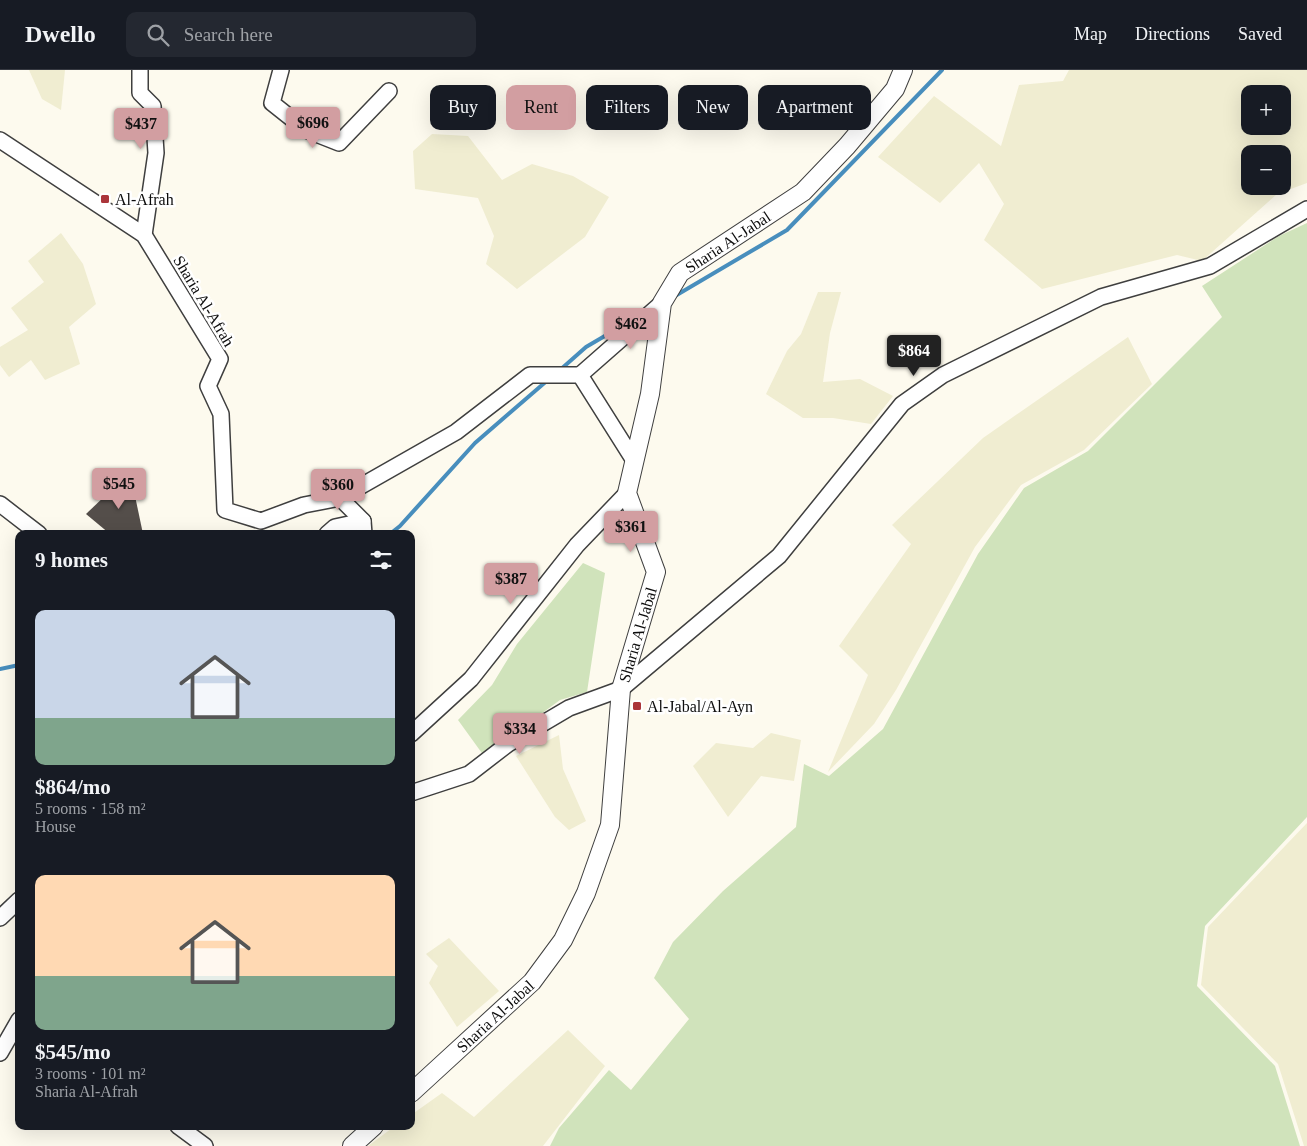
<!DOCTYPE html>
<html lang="en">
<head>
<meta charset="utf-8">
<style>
  body { margin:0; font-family:Georgia,serif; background:#242831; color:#f1f3f6; height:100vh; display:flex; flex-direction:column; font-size:19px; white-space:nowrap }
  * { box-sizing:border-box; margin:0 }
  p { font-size:16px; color:#9ea1a6 }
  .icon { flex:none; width:28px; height:28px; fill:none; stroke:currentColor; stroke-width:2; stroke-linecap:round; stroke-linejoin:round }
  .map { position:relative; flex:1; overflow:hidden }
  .side { position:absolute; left:15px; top:460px; width:400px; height:600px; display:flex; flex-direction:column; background:#171b24; border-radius:10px; box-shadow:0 5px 20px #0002 }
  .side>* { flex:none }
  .top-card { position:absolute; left:430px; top:15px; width:475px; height:45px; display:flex; gap:10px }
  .tools { position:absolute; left:1241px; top:15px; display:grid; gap:10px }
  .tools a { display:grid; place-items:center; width:50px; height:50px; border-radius:10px; background:#171b24; box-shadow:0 5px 20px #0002; font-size:25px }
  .price { position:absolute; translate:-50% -42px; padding:0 11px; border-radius:5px; background:#d29ea1; color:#111; font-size:16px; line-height:32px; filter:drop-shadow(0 1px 2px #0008) }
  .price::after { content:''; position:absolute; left:50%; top:30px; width:15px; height:11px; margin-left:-8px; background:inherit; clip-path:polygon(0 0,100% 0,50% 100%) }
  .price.on { background:#222; color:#fff }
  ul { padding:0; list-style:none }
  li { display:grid; align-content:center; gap:10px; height:265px; padding:0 20px }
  li span { display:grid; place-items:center; height:155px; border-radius:10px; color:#555 }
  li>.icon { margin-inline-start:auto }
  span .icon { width:90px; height:90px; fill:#fffc; stroke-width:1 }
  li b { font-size:21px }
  h2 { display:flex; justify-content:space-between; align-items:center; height:60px; padding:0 20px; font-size:21px }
  .tag { padding:0 18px; border-radius:10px; background:#171b24; box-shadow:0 5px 20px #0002; font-size:18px; line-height:45px }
  .tag.on { background:#d29ea1; color:#111 }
  header { display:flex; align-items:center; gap:30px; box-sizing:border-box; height:70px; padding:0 25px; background:#171b24; border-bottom:1px solid #363941 }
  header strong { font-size:24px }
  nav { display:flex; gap:28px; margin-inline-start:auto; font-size:18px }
  .search { width:350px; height:45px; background:#242831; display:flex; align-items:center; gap:12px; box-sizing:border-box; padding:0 18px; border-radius:10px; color:#9ea1a6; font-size:19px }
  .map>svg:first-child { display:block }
  .farmland { fill:#f0edd1; fill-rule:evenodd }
  .green { fill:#d0e3bb }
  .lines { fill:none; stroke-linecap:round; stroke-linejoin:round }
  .stream { stroke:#488ebd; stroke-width:4 }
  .building { fill:#544e4a }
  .minor-casing { stroke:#3f3f3f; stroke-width:18 }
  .tertiary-casing { stroke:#3f3f3f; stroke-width:20 }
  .minor { stroke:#fff; stroke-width:15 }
  .tertiary { stroke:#fff; stroke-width:18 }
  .poi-dot { fill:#ab353a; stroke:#fff; stroke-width:2 }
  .labels { text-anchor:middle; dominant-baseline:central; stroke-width:5; stroke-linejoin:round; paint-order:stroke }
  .poi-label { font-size:16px; fill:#0c0c0c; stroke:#fff; text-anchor:start }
  .street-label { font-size:16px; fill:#0c0c0c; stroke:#fff }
</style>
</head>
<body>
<header>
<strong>Dwello</strong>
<div class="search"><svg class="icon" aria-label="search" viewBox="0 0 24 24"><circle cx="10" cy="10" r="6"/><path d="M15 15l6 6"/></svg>Search here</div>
<nav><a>Map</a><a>Directions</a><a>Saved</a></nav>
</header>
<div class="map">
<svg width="1307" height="1076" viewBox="0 0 1307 1076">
  <rect width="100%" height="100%" fill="#fdfaee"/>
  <g class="farmland">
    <path d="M29 0H65L61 40 42 29Z"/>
    <path d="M1069 0H1307V113L1277 124 1202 191 1177 185 1042 219 984 170 1004 134 979 93 940 133 878 87 934 26 1001 76 1019 15 1063 11ZM1250 24H1282V56H1250ZM1250 84H1282V116H1250Z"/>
    <path d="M432 64 468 66 502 110 532 94 573 106 609 127 585 167 517 219 486 194 494 166 478 128 415 119 413 81Z"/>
    <path d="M61 163 83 194 96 234 69 257 80 294 45 310 31 290 9 307 0 295V277L28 260 11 238 44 212 28 191Z"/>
    <path d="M818 222H841L830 263 823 312 860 309 893 326 871 354 833 348H803L766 324 787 281 801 264Z"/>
    <path d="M1128 267 1152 314 1084 380 1021 415 975 477 896 620 874 654 828 702 868 605 839 576 911 474 892 455 983 368Z"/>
    <path d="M771 663 801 670 794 711 761 706 728 747 693 696 716 673 753 678Z"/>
    <path d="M559 665 563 699 586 751 569 760 555 747 516 686Z"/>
    <path d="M1307 753V1076H1304L1278 994 1201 915 1208 857Z"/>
    <path d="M449 868 499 921 457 957 429 913 438 896 426 884Z"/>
    <path d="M568 960 605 996 543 1076H368L395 1056H411V1045L442 1023 474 1047Z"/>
  </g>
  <g class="green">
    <path d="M1307 153V747L1205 856 1197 916 1275 996 1300 1076H550L559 1058 609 1000 631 1020 689 949 654 908 673 872 723 821 796 757 804 694 829 706 883 659 978 484 1024 418 1088 381 1222 247 1202 216 1279 166Z"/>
    <path d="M583 493 605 503 587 622 560 630 484 686 458 650 492 615 517 574Z"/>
  </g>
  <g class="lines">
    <g class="stream">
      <path d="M675 226 787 160 942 0"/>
      <path d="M560 300 586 277 632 250"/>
      <path d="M390 464 400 456 475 373 549 309"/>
      <path d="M0 599 19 595"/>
    </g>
  </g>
  <path class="building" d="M130 402 143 464H110L86 444Z"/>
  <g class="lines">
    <defs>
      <g id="minor">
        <path d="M140 0V23L153 36 156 83 144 165"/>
        <path d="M281 0 272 33 306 60 339 73 389 21"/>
        <path d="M0 70 144 165 220 289 208 316 221 344 225 440 261 451 304 435 340 428 456 362 530 305H580L633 389"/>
        <path d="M580 305 662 233"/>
        <path d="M340 428 363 451 364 464"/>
        <path d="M0 434 39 464"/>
        <path d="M327 464 335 457 363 451"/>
        <path d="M411 664 471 609 577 475 627 423"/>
        <path d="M411 723 469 704 508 674 569 638 621 619 779 486 902 334 943 305 1101 227 1210 196 1307 139"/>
        <path d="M0 848 19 830"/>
        <path d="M0 983 19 950"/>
        <path d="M178 1056 205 1076"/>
      </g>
      <g id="tertiary">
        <path id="s1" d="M411 1023 532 912 563 870 586 823 610 755 621 619 656 502 627 423 650 324 662 233 680 203 803 122 847 76 895 19 903 0"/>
        <path d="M352 1076 374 1056"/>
      </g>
    </defs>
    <use href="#minor" class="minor-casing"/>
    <use href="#tertiary" class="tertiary-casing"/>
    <use href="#minor" class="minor"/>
    <use href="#tertiary" class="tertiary"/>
  </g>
  <g class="poi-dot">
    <rect x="100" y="124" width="10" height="10" rx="2.5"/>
    <rect x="632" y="631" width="10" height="10" rx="2.5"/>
  </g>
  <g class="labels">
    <g class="poi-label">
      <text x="115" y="129">Al-Afrah</text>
      <text x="647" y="636">Al-Jabal/Al-Ayn</text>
    </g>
    <g class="street-label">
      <text stroke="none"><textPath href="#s1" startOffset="969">Sharia Al-Jabal</textPath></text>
      <text transform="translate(204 231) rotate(59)">Sharia Al-Afrah</text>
      <text stroke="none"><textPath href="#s1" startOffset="534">Sharia Al-Jabal</textPath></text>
      <text stroke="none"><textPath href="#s1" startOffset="114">Sharia Al-Jabal</textPath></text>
    </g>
  </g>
</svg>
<div class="tools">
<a>+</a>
<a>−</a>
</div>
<b class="price" style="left:313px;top:79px">$696</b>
<b class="price" style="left:141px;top:80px">$437</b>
<b class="price" style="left:631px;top:280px">$462</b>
<b class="price on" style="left:914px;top:307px">$864</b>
<b class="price" style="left:119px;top:440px">$545</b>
<b class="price" style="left:338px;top:441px">$360</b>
<b class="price" style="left:631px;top:483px">$361</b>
<b class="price" style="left:511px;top:535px">$387</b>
<b class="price" style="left:520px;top:685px">$334</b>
<div class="top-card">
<a class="tag">Buy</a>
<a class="tag on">Rent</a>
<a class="tag">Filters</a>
<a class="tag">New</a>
<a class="tag">Apartment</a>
</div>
<section class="side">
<h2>9 homes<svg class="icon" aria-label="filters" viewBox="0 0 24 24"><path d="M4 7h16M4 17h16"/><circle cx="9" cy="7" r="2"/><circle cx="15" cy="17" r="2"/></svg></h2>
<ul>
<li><span style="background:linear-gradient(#c9d6e8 70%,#7fa58c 0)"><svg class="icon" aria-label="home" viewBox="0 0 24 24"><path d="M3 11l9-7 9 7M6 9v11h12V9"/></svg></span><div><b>$864/mo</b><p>5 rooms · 158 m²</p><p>House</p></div></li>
<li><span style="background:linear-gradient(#ffd9b3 65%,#7fa58c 0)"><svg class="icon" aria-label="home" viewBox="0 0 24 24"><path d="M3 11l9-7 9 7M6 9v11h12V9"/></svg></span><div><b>$545/mo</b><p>3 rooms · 101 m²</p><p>Sharia Al-Afrah</p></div></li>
</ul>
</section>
</div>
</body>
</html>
